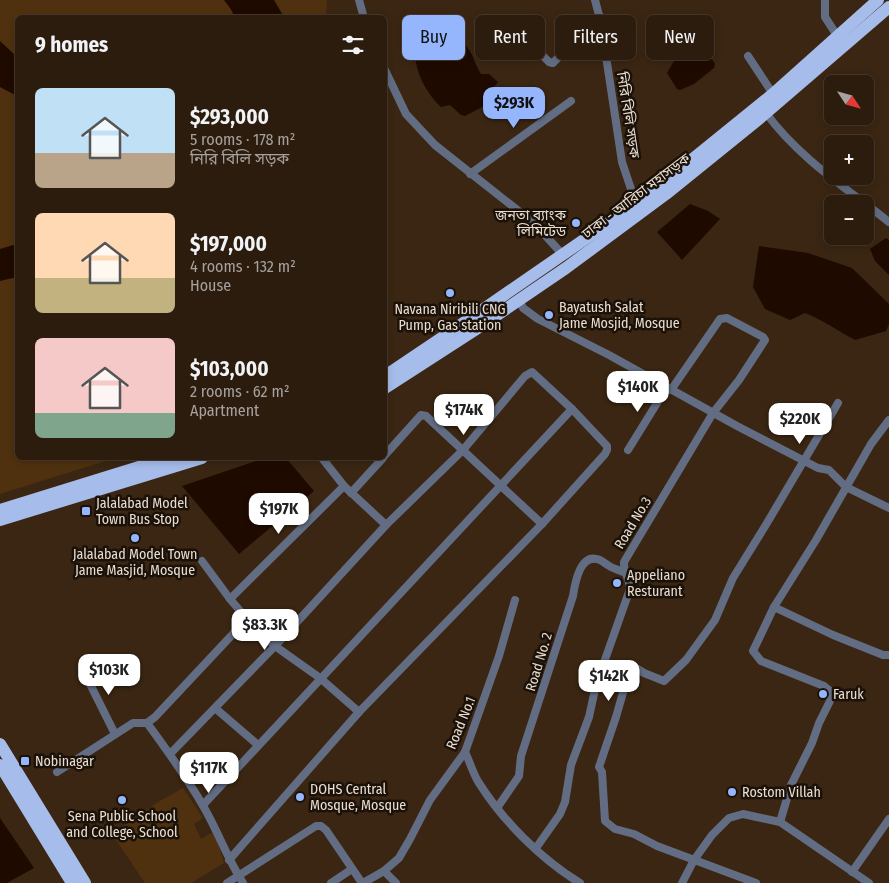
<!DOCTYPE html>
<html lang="en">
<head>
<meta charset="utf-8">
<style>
  body { margin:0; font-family:"Fira Sans Condensed","Noto Sans Bengali",sans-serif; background:#342517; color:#f1f3f6; height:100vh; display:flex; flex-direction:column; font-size:19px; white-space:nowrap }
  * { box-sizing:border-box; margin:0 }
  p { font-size:16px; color:#a6a19e }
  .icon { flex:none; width:28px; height:28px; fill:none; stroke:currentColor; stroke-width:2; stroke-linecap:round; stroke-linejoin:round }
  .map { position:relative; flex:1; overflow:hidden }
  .sheet { position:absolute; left:15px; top:15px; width:372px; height:445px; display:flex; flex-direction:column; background:#2c1c0e; border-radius:8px; box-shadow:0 2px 8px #0003,0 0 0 1px #483a2e }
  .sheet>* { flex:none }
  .hud { position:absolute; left:402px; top:15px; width:411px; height:45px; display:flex; gap:10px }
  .needle { width:32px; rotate:126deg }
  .tools { position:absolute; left:824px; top:75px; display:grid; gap:10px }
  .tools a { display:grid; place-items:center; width:50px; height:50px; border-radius:8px; background:#2c1c0e; box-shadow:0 2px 8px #0003,0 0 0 1px #483a2e; font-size:25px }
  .price { position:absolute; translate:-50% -42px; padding:0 11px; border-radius:10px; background:#fff; color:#222; font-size:16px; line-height:32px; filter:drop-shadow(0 1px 2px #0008) }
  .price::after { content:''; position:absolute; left:50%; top:30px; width:15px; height:11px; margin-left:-8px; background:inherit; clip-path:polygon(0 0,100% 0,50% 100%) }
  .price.active { background:#95b6fd; color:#111 }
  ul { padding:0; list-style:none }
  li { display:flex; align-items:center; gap:15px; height:125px; padding:0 20px }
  li span { display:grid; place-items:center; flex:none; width:140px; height:100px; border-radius:8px; color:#555 }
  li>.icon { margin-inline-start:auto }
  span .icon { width:60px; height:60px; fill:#fffc; stroke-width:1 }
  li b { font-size:21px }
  h2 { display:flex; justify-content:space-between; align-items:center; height:60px; padding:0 20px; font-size:21px }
  .chip { padding:0 18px; border-radius:8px; background:#2c1c0e; box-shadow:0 2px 8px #0003,0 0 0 1px #483a2e; font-size:18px; line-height:45px }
  .chip.active { background:#95b6fd; color:#111 }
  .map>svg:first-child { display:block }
  .green { fill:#4f310f }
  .water { fill:#1f0a00 }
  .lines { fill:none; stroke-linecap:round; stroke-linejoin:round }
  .minor { stroke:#626d84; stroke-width:8 }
  .trunk { stroke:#a6bcea; stroke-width:12 }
  .poi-dot { fill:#95b6fd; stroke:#1a1109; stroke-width:2 }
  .labels { text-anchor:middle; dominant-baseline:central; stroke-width:5; stroke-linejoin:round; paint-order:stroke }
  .street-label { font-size:14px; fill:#ebded1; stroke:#1a1109 }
  .poi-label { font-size:14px; fill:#ebded1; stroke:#1a1109; text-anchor:start }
</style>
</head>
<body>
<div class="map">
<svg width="889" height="883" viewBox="0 0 889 883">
  <rect width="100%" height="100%" fill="#3a2612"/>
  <g class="green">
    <path d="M0 0H327L326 17 18 18V458H115L0 494Z"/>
    <path d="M183 788 203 818 194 824 201 839 215 831 224 863 191 883H145L112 834 158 802Z"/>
  </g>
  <g class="water">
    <path d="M224 0H274L284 17H234L232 11Z"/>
    <path d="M437 20H444C454 30 466 43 472 55 475 62 477 68 481 74H489L498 82 485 99 484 106 465 116 461 115 450 105 441 107C417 84 400 40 437 20Z"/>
    <path d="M0 41 17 57V96L0 87Z"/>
    <path d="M690 45C700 47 710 55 715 64L714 68 694 84 680 90 677 89 667 73 674 61Z"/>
    <path d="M690 204 708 211 720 219 682 260 657 232Z"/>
    <path d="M886 238 889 240V275L875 261 870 249Z"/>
    <path d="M17 244V277L0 281V249Z"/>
    <path d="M759 246 808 253 852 268 889 304V324L886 331 855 340C838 331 823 320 805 313L790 320 765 309 753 287Z"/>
    <path d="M265 458H286L314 491 239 554 182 486Z"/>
    <path d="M0 818 34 868 7 883H0Z"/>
  </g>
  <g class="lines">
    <g class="minor">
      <path d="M359 0 364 18"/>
      <path d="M595 0 601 23 622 162 636 204"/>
      <path d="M825 0V17L838 37"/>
      <path d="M531 44 549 62 553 63 599 15"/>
      <path d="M748 56 773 94"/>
      <path d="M385 70 406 114 435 145 535 224 563 255"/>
      <path d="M766 113C798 157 846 188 889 222"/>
      <path d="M470 174 571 101"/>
      <path d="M519 300 523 308 538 319 609 355 737 426 818 468 829 470 846 487 889 508"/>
      <path d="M628 450 667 387"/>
      <path d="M385 455 421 415 426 416 542 524"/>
      <path d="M322 458 344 486 386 525"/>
      <path d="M351 493 383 458"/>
      <path d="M202 561 230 599 247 619 275 646 320 678 359 712"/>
      <path d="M230 599 344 486"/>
      <path d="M774 607 833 635 883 655H889"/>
      <path d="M82 668 115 734"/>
      <path d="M215 708 258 745"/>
      <path d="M147 723C166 749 186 776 202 804 217 829 227 858 243 883"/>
      <path d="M465 752C470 762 473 774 479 783 503 821 542 860 580 883"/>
      <path d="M170 754 275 646 386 525 463 450 525 376 532 372 572 409 607 446V450L605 454 542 524 359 712 229 860"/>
      <path d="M57 772 133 723H147L155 717 247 619"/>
      <path d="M203 805 572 409"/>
      <path d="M497 808 519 776 521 756 573 596C575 583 580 552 600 560 604 562 607 565 611 567 615 569 621 571 626 573"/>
      <path d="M780 822 791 785 812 743 819 723 832 697 829 690 824 686 761 661 753 651 774 607 816 540 871 444 889 420"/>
      <path d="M536 848 560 814 565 802 571 765 589 717 596 685 630 589C630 579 623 572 624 562L713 413 739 380 765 340 763 337 727 318 720 319 671 390"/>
      <path d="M384 871 396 883"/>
      <path d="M852 872 889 819"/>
      <path d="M227 883 316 826H321L326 830 362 883"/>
      <path d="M331 883 352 869"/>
      <path d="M363 883 384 871 399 858 410 839 430 800 465 752 499 656 515 600"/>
      <path d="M682 883 694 860 712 835 729 818 743 814 780 822 869 883"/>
      <path d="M756 883 657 846 634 834 615 829 605 821 602 772 599 767 616 717 631 665 644 673 664 681 686 660 715 620 733 578 767 523 838 403"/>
    </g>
    <g class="trunk">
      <path d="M385 376 449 333 646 197 773 94 878 0"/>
      <path d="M385 388 481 326 566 268 666 194 760 118 889 7"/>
      <path d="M0 510 168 458"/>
      <path d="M0 520 202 458"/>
      <path d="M0 744 85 883"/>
      <path d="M0 765 72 883"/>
    </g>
  </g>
  <g class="poi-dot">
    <circle cx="576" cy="223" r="5"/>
    <circle cx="450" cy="293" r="5"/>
    <circle cx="549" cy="315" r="5"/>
    <rect x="81" y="506" width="10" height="10" rx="2.5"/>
    <circle cx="135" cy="538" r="5"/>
    <circle cx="617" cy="583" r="5"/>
    <circle cx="823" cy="694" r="5"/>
    <rect x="20" y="756" width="10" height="10" rx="2.5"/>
    <circle cx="732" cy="792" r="5"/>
    <circle cx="300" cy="797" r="5"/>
    <circle cx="122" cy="800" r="5"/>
  </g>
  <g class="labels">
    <g class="street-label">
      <text transform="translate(628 115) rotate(81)">নিরি বিলি সড়ক</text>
      <text transform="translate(636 196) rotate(-37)">ঢাকা - আরিচা মহাসড়ক</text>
      <text transform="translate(633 523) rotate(-59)">Road No.3</text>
      <text transform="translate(539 662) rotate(-73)">Road No. 2</text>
      <text transform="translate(461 723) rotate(-68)">Road No.1</text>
    </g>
    <g class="poi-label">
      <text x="566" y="215" text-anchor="end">জনতা ব্যাংক<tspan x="566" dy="16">লিমিটেড</tspan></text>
      <text x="559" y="307">Bayatush Salat<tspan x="559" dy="16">Jame Mosjid, Mosque</tspan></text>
      <text x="450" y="309" text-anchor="middle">Navana Niribili CNG<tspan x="450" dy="16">Pump, Gas station</tspan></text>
      <text x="96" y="503">Jalalabad Model<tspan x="96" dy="16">Town Bus Stop</tspan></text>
      <text x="135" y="554" text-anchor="middle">Jalalabad Model Town<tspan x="135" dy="16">Jame Masjid, Mosque</tspan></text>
      <text x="627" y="575">Appeliano<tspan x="627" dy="16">Resturant</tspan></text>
      <text x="833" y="694">Faruk</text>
      <text x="35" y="761">Nobinagar</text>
      <text x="310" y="789">DOHS Central<tspan x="310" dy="16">Mosque, Mosque</tspan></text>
      <text x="742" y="792">Rostom Villah</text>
      <text x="122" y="816" text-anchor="middle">Sena Public School<tspan x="122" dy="16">and College, School</tspan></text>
    </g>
  </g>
</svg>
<div class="tools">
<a><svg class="needle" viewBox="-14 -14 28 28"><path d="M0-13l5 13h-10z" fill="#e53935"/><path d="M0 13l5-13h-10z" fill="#a6a19e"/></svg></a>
<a>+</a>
<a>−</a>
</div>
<b class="price active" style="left:514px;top:129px">$293K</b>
<b class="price" style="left:638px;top:413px">$140K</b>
<b class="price" style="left:464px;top:436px">$174K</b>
<b class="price" style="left:800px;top:445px">$220K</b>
<b class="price" style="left:279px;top:535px">$197K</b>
<b class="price" style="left:265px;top:651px">$83.3K</b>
<b class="price" style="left:109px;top:696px">$103K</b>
<b class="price" style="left:609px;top:702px">$142K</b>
<b class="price" style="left:209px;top:794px">$117K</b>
<div class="hud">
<a class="chip active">Buy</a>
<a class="chip">Rent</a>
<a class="chip">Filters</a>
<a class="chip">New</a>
</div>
<section class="sheet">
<h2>9 homes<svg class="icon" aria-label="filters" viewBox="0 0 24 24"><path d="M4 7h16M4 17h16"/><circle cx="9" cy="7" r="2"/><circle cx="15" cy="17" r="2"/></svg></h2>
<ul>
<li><span style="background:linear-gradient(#bfe0f5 65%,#b9a48a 0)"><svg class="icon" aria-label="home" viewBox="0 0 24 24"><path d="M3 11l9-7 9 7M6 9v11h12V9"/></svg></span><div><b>$293,000</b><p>5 rooms · 178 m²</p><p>নিরি বিলি সড়ক</p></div></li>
<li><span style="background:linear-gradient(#ffd9b3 65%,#c2b280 0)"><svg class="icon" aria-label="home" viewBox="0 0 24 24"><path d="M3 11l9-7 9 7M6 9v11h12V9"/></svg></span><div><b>$197,000</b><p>4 rooms · 132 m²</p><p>House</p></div></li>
<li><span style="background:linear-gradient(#f6c9c9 75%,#7fa58c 0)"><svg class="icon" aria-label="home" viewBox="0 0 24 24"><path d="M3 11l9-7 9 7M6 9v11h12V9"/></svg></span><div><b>$103,000</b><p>2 rooms · 62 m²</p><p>Apartment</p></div></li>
</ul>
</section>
</div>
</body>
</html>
